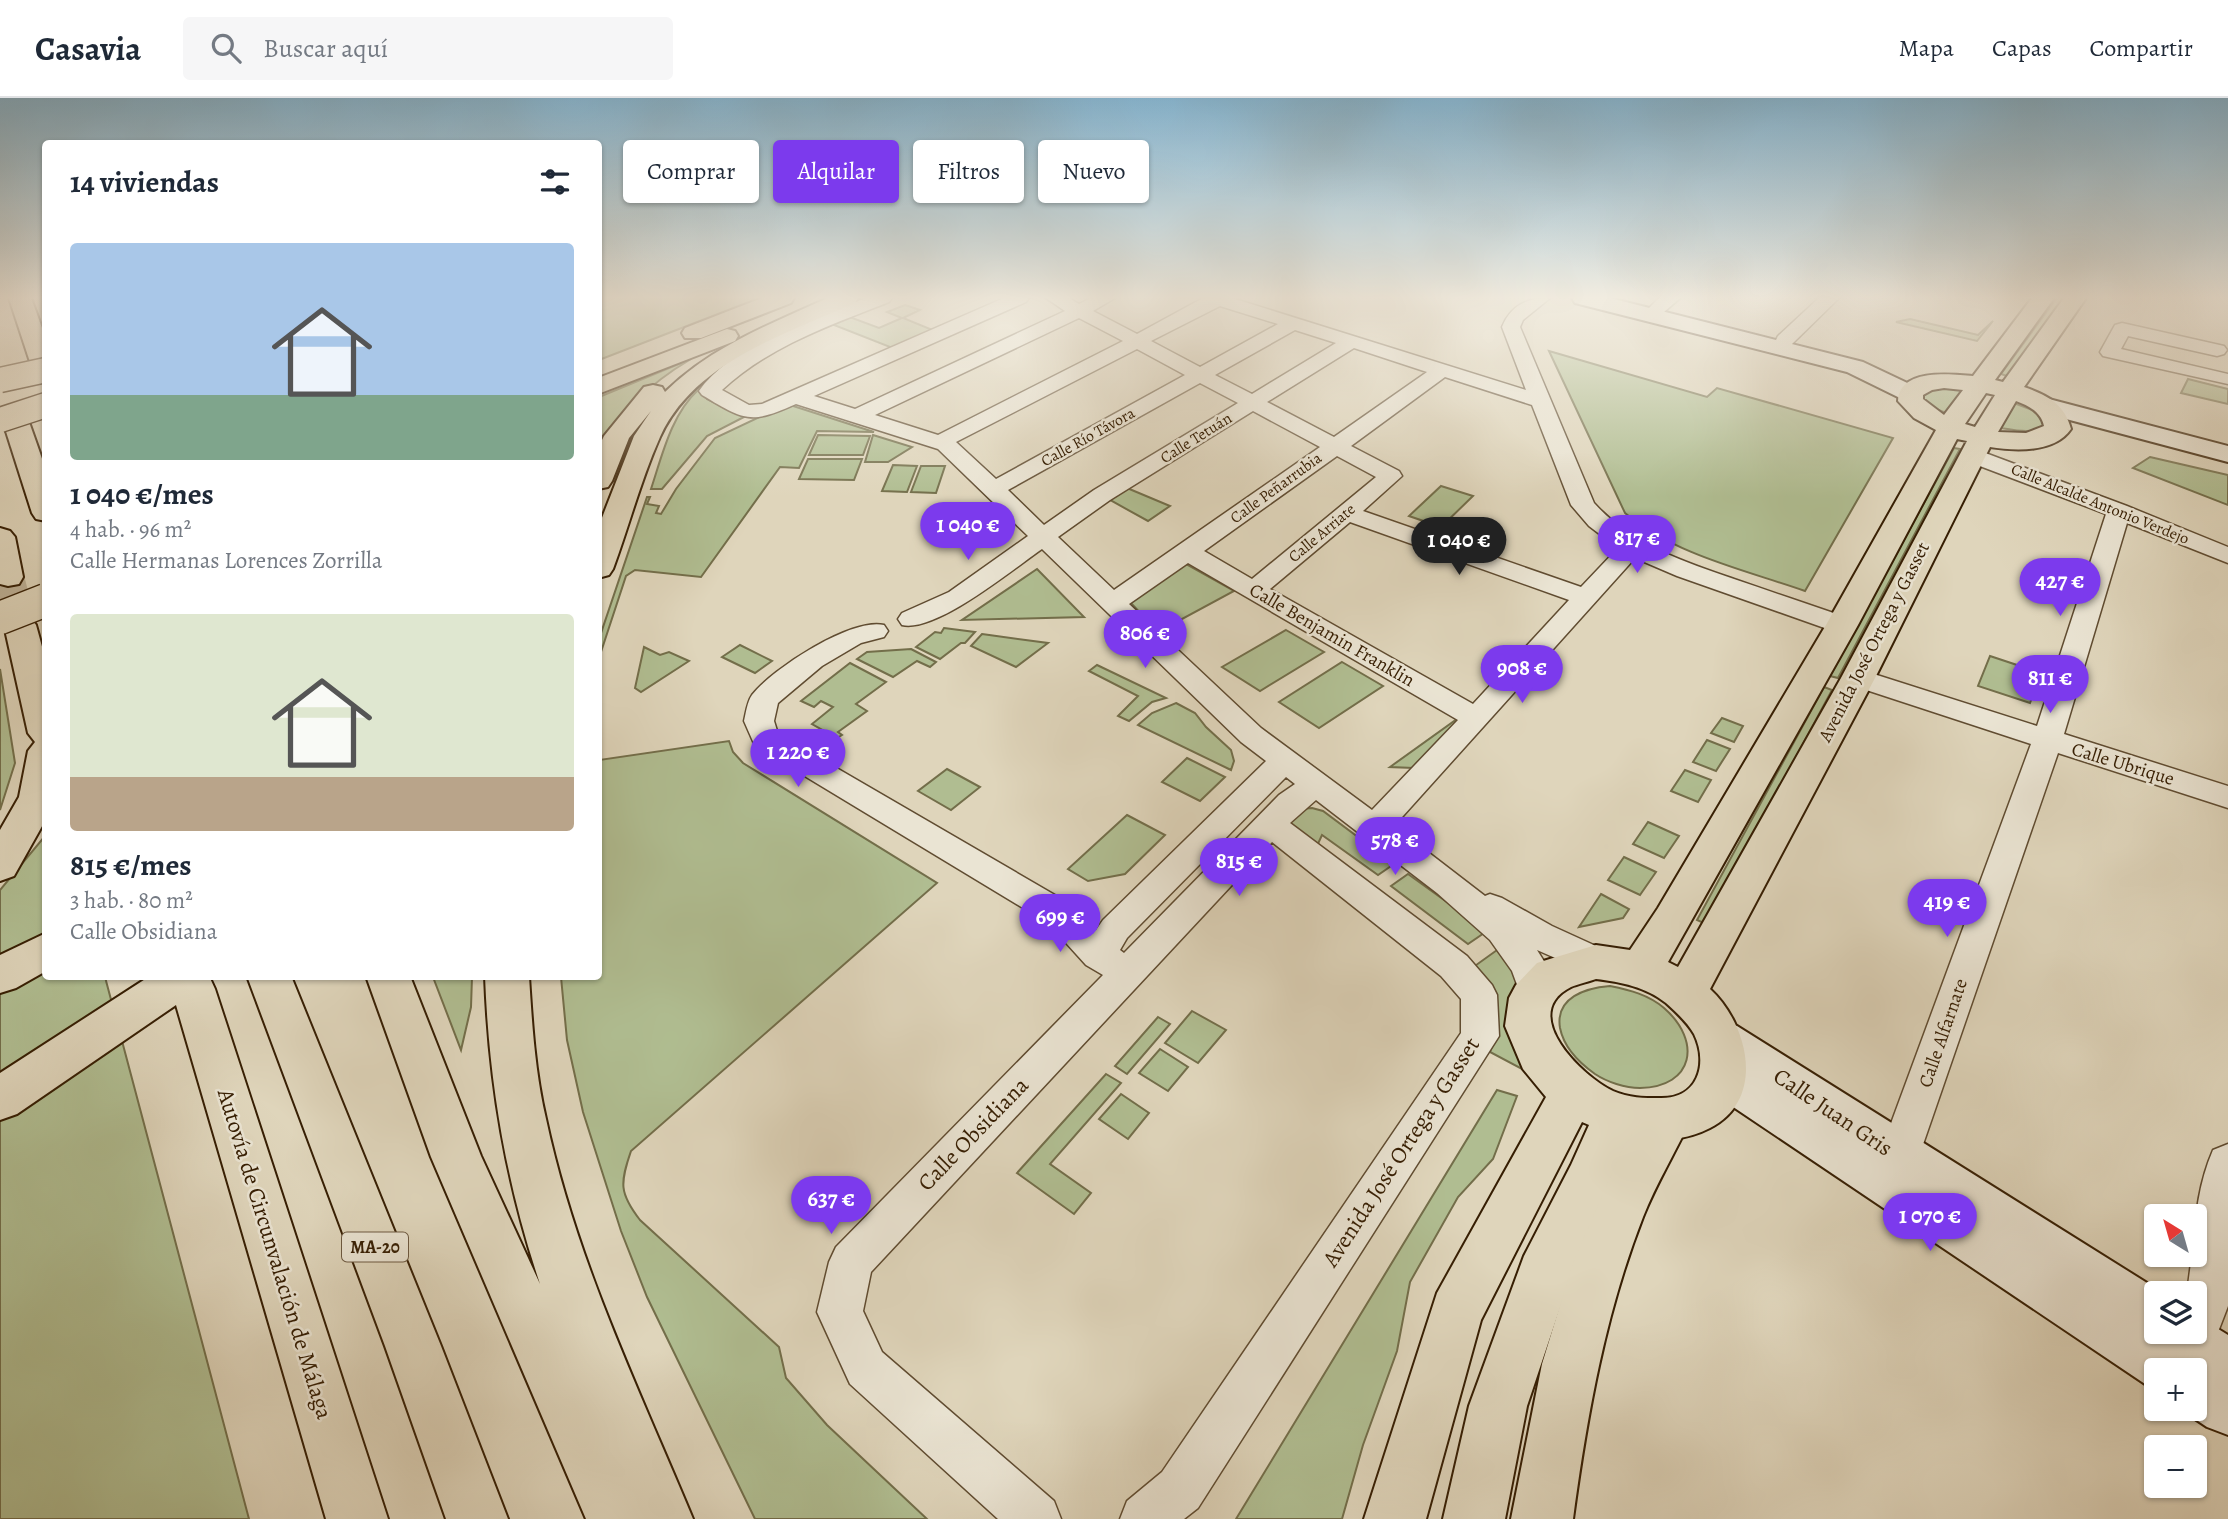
<!DOCTYPE html>
<html lang="es">
<head>
<meta charset="utf-8">
<style>
  body { margin:0; font-family:Alegreya,serif; background:#f6f6f7; color:#1f2937; height:100vh; display:flex; flex-direction:column; font-size:26px; white-space:nowrap }
  * { box-sizing:border-box; margin:0 }
  p { font-size:23px; color:#747a83 }
  .icon { flex:none; width:38px; height:38px; fill:none; stroke:currentColor; stroke-width:2; stroke-linecap:round; stroke-linejoin:round }
  .map { position:relative; flex:1; overflow:hidden }
  .panel { position:absolute; left:42px; top:42px; width:560px; height:840px; display:flex; flex-direction:column; background:#fff; border-radius:7px; box-shadow:0 2px 5px #0004 }
  .panel>* { flex:none }
  .banner { position:absolute; left:623px; top:42px; width:665px; height:63px; display:flex; gap:14px }
  .needle { width:46px; rotate:323deg }
  .fabs { position:absolute; left:2144px; top:1106px; display:grid; gap:14px }
  .fabs a { display:grid; place-items:center; width:63px; height:63px; border-radius:7px; background:#fff; box-shadow:0 2px 5px #0004; font-size:35px }
  .price { position:absolute; translate:-50% -60px; padding:0 16px; border-radius:24px; background:#7c3aed; color:#fff; font-size:23px; line-height:46px; filter:drop-shadow(0 2px 4px #0008) }
  .price::after { content:''; position:absolute; left:50%; top:42px; width:21px; height:16px; margin-left:-10px; background:inherit; clip-path:polygon(0 0,100% 0,50% 100%) }
  .price.on { background:#222; color:#fff }
  ul { padding:0; list-style:none }
  li { display:grid; align-content:center; gap:14px; height:371px; padding:0 28px }
  li span { display:grid; place-items:center; height:217px; border-radius:7px; color:#555 }
  li>.icon { margin-inline-start:auto }
  span .icon { width:126px; height:126px; fill:#fffc; stroke-width:1 }
  li b { font-size:30px }
  h2 { display:flex; justify-content:space-between; align-items:center; height:84px; padding:0 28px; font-size:30px }
  .tag { padding:0 24px; border-radius:7px; background:#fff; box-shadow:0 2px 5px #0004; font-size:24px; line-height:63px }
  .tag.on { background:#7c3aed; color:#fff }
  header { display:flex; align-items:center; gap:42px; box-sizing:border-box; height:98px; padding:0 35px; background:#fff; border-bottom:2px solid #e0e1e3 }
  header strong { font-size:33px }
  nav { display:flex; gap:38px; margin-inline-start:auto; font-size:24px }
  .search { width:490px; height:63px; background:#f6f6f7; display:flex; align-items:center; gap:18px; box-sizing:border-box; padding:0 24px; border-radius:7px; color:#747a83; font-size:26px }
  .map>svg:first-child { display:block }
  .green { fill:#b0bd91; stroke:#736e4a; stroke-width:2 }
  .lines { fill:none; stroke-linecap:round; stroke-linejoin:round }
  .highway-tunnel { stroke:#bdb096; stroke-width:32; stroke-dasharray:32 16; stroke-linecap:butt }
  .street-casing { stroke:#604c31; stroke-width:3 }
  .secondary-casing { stroke:#361e03; stroke-width:4 }
  .primary-casing { stroke:#361e03; stroke-width:4 }
  .highway-casing { stroke:#361e03; stroke-width:4 }
  .street { fill:#eae4d3; fill-rule:evenodd }
  .secondary { fill:#eae4d3; fill-rule:evenodd }
  .primary { fill:#dfd5bb; fill-rule:evenodd }
  .highway { fill:#dfd5bb; fill-rule:evenodd }
  .highway-bridge-far1-casing { stroke:#361e03; stroke-width:27; stroke-linecap:butt }
  .highway-bridge-casing { stroke:#361e03; stroke-width:35; stroke-linecap:butt }
  .highway-bridge-far1 { stroke:#dfd5bb; stroke-width:24 }
  .highway-bridge { stroke:#dfd5bb; stroke-width:32 }
  .labels { text-anchor:middle; dominant-baseline:central; stroke-width:5; stroke-linejoin:round; paint-order:stroke }
  .far-street-label { font-size:16px; fill:#361e03; stroke:#eae4d3 }
  .shield { fill:#eae4d3; stroke:#6c5941; stroke-width:2 }
  .shield-label { font-size:18px; font-weight:bold; fill:#361e03 }
  .street-label { font-size:19px; fill:#361e03; stroke:#eae4d3 }
  .near-street-label { font-size:23px; fill:#361e03; stroke:#eae4d3 }
</style>
</head>
<body>
<header>
<strong>Casavia</strong>
<div class="search"><svg class="icon" aria-label="search" viewBox="0 0 24 24"><circle cx="10" cy="10" r="6"/><path d="M15 15l6 6"/></svg>Buscar aquí</div>
<nav><a>Mapa</a><a>Capas</a><a>Compartir</a></nav>
</header>
<div class="map">
<svg width="2228" height="1421" viewBox="0 0 2228 1421">
  <rect width="100%" height="100%" fill="#dfd5bb"/>
  <filter id="stains"><feTurbulence type="fractalNoise" baseFrequency=".00286" numOctaves="4"/><feColorMatrix values="0 0 0 0 .2 0 0 0 0 .09 0 0 0 0 .02 0 0 0 .5 -.17"/></filter>
  <radialGradient id="worn" r=".72"><stop offset=".6" stop-color="#630" stop-opacity="0"/><stop offset="1" stop-color="#630" stop-opacity=".3"/></radialGradient>
  <g class="green">
    <path d="M599 200H759L599 262Z"/>
    <path d="M2057 200H2064L2007 278 2001 276Z"/>
    <path d="M905 207 920 212 903 220 935 233 895 251 829 225 847 218 879 230 902 220 887 214Z"/>
    <path d="M1910 221 1978 237 1993 223 1977 243 1896 224Z"/>
    <path d="M1549 253 1707 299 1717 290 1893 340 1805 493C1745 472 1675 457 1625 415Z"/>
    <path d="M691 261C642 290 628 310 599 357V299Z"/>
    <path d="M737 262 706 294 707 301 744 319 707 338 662 391H651C662 358 671 317 698 292 709 281 724 272 737 262Z"/>
    <path d="M2188 281 2228 291V306L2181 295Z"/>
    <path d="M1927 288 1967 292 1949 316 1925 307 1919 294Z"/>
    <path d="M2014 305 2035 313 2049 327C2033 336 2019 333 2001 330Z"/>
    <path d="M787 306 874 334 817 333 799 370 780 369 701 479 635 472 626 478 599 560V541L647 399H650L647 406 659 408 656 415 661 416 676 391 715 340Z"/>
    <path d="M818 337 870 338 863 357H809Z"/>
    <path d="M873 337 912 349 888 364H865Z"/>
    <path d="M1954 350 1960 351 1838 580 1830 578Z"/>
    <path d="M2150 359 2228 377V407L2133 370Z"/>
    <path d="M808 361H862L854 382 799 381Z"/>
    <path d="M893 367 917 368 907 394 882 393Z"/>
    <path d="M921 368H945L936 395 911 394Z"/>
    <path d="M1441 388 1473 398 1441 429 1409 418Z"/>
    <path d="M1127 390 1170 408 1148 423 1110 402Z"/>
    <path d="M1184 465 1234 493 1158 534 1129 503Z"/>
    <path d="M1037 471 1084 519 962 522Z"/>
    <path d="M944 530 975 534 965 545H961L940 561 916 549 935 534 941 535Z"/>
    <path d="M1286 532 1324 554 1260 593 1222 569Z"/>
    <path d="M982 536 1048 545 1016 569 971 548Z"/>
    <path d="M740 547 772 563 755 575 722 559Z"/>
    <path d="M644 549 660 557 669 554 689 563 641 594 635 590Z"/>
    <path d="M911 551 936 564 930 569 917 563 893 579 857 561 867 554Z"/>
    <path d="M1990 558 2041 575 2030 605 1978 588Z"/>
    <path d="M1342 564 1383 588 1319 630 1279 604Z"/>
    <path d="M850 565 886 584 856 606 867 613 838 634 842 637 837 640 812 626 833 609 821 603 814 609 801 603Z"/>
    <path d="M1097 567 1166 600 1152 604 1129 623 1118 618 1138 598 1089 573Z"/>
    <path d="M0 571 15 665 0 712Z"/>
    <path d="M1824 589 1832 592 1706 826 1697 822Z"/>
    <path d="M1176 605 1195 615 1206 629 1231 652 1234 663 1231 672 1138 627 1152 615Z"/>
    <path d="M1722 620 1743 628 1734 644 1711 635Z"/>
    <path d="M1457 621 1462 624 1414 670 1390 669Z"/>
    <path d="M1707 642 1730 651 1716 673 1693 664Z"/>
    <path d="M729 643 733 654 743 665 937 785 631 1053C620 1085 619 1095 640 1122L779 1249 786 1280 827 1327 927 1421H755L647 1199 621 1133 583 1014 567 942 561 879 598 878 599 662Z"/>
    <path d="M1187 660 1225 679 1200 703 1162 684Z"/>
    <path d="M947 671 980 689 951 712 918 693Z"/>
    <path d="M1685 672 1711 682 1698 704 1671 693Z"/>
    <path d="M1312 710 1323 713 1394 766 1378 777 1322 737 1316 750 1291 728 1290 721 1301 711Z"/>
    <path d="M1127 717 1165 737 1125 776 1088 783 1068 771Z"/>
    <path d="M1648 724 1679 738 1664 760 1633 746Z"/>
    <path d="M45 738 46 878 105 879 249 1421H0V792Z"/>
    <path d="M1624 759 1656 774 1640 797 1608 782Z"/>
    <path d="M1408 776 1487 833 1468 846 1391 788Z"/>
    <path d="M1601 796 1629 811 1623 820 1579 829Z"/>
    <path d="M1504 847 1517 883 1507 918 1508 936 1523 966 1522 971 1490 954 1496 937 1472 870Z"/>
    <path d="M433 879H472L471 909 461 952Z"/>
    <path d="M1610 888C1630 892 1649 897 1664 910 1702 943 1694 989 1640 990 1625 990 1607 984 1595 976 1578 964 1564 950 1560 930 1555 899 1586 890 1610 888Z"/>
    <path d="M1192 913 1226 932 1198 965 1165 945Z"/>
    <path d="M1158 919 1170 926 1127 976 1115 968Z"/>
    <path d="M1160 951 1188 969 1168 993 1139 975Z"/>
    <path d="M1106 976 1121 985 1050 1066 1091 1095 1074 1116 1017 1075Z"/>
    <path d="M1497 992 1517 998 1493 1061 1458 1099 1410 1184 1397 1253 1363 1347 1342 1421H1236Z"/>
    <path d="M1121 996 1149 1015 1128 1041 1099 1021Z"/>
  </g>
  <g class="lines">
    <path class="highway-tunnel" d="M8 479 20 527"/>
    <defs>
      <g id="street">
        <path d="M866 200H892L889 204C831 227 769 248 722 292L749 307 762 306 1004 200H1029L1026 204 814 298 855 311 1065 213 1046 200H1069L1079 206 1091 200H1115L1093 213 1137 236 1203 200H1232L1526 292 1502 229C1511 207 1527 200 1550 200L1523 222 1520 229 1594 405C1632 447 1682 463 1734 481 1773 494 1812 508 1851 521L1855 527 1851 533 1842 535 1833 533 1677 478 1635 460 1394 728 1485 798 1490 796 1502 800 1552 828 1609 854 1614 864 1609 874 1596 878 1537 852 1547 868 1554 893 1549 903 1536 908 1523 903 1512 873 1490 842 1437 795 1316 702 1290 725 1467 858 1492 887 1497 897 1499 938 1198 1410 1184 1421H1120L1127 1403 1162 1374 1461 935V901L1441 878 1272 744 871 1174 863 1213 882 1254 1054 1403 1061 1421H998L850 1286 817 1214 829 1164 836 1149 1103 877 1086 867 1048 825 755 648 744 623C746 615 747 604 752 597 772 571 852 519 884 527L888 533 884 539 861 545 822 568 778 605 774 623 778 636 1072 807 1096 832 1103 822 1266 663 1241 644 1042 451C1013 471 936 535 902 527L898 521 902 515 949 494 1028 438 938 351 796 306C750 327 744 322 702 297L699 293C732 246 814 221 866 200ZM1220 208 1278 226 1200 269 1151 243ZM1079 220 1123 243 938 337 875 317ZM1295 232 1336 245 1252 296 1215 277ZM1354 250 1427 274 1334 339 1267 304ZM1137 251 1185 277 996 381 956 344ZM1445 279 1532 307 1571 407 1589 428 1618 450 1581 489 1363 413 1402 378 1399 373 1351 348ZM1200 285 1238 305 1094 392 1044 427 1008 392ZM1253 313 1320 349 1114 492 1058 439 1110 402ZM1337 358 1376 379 1252 481 1204 453ZM1350 424 1569 502 1473 606 1270 491ZM1188 465 1458 622 1372 712 1261 630 1129 506ZM1286 679 1295 686 1279 697 1124 855 1120 852 1127 840Z"/>
        <path d="M1659 200H1680L1664 214H1652L1649 210Z"/>
        <path d="M1819 200H1839L1792 246H1778L1776 242 1778 238Z"/>
        <path d="M2122 225 2224 248 2227 252 2224 256 2217 258 2128 238 2121 251 2228 276V286L2103 258 2100 254 2115 227Z"/>
        <path d="M1972 350 2127 408 2228 449V465L2127 425 2064 636 2228 688V710L2058 655 1919 1058 1913 1071 1899 1076 1885 1071 1879 1058 2031 646 1848 586 1844 580 1848 574 1858 571 2037 628 2106 416 1964 362 1961 357 1964 352Z"/>
        <path d="M2228 1046V1208L2218 1234 2228 1239V1285L2174 1262 2167 1246 2172 1234H2194V1195H2187L2192 1157H2194C2194 1122 2199 1084 2213 1052Z"/>
      </g>
      <g id="secondary">
        <path d="M1572 200H1610L1863 264 1920 291 1923 296 1920 301 1911 303 1902 301 1847 274 1575 205Z"/>
        <path d="M2045 300 2228 348V364L2036 313 2032 308 2036 303Z"/>
        <path d="M1721 923 1737 928 2163 1195H2156V1234H2194V1216L2228 1237V1337L2207 1329 2180 1311H2194V1272H2156V1293L2154 1292 1708 992 1701 978 1708 964 1714 962 1705 956 1698 942 1705 928Z"/>
      </g>
      <path id="primary" d="M2032 200H2054L1995 282 2003 284 2064 200H2086L2024 289C2047 297 2065 306 2071 331 2055 355 2015 353 1990 349L1875 580 1710 891C1748 926 1767 1001 1710 1030 1685 1043 1659 1043 1631 1042L1609 1096 1575 1165 1527 1308 1505 1421H1443L1469 1308 1524 1158 1571 1067 1589 1027 1582 1024 1481 1222 1426 1421H1364L1437 1195 1546 999 1523 971 1505 928 1509 900 1516 887 1537 865 1553 860 1596 847 1630 852 1658 810 1826 527 1936 332 1914 320 1898 303C1899 270 1951 276 1973 278ZM1944 290 1963 292 1944 317 1923 301V297L1932 292ZM1986 295 1995 297 1975 329 1965 326ZM2016 303C2029 308 2041 314 2044 328L2026 335 1998 334ZM1957 341 1967 343 1841 580 1678 869 1668 864 1858 527ZM1596 881C1621 884 1646 889 1666 905 1676 914 1687 924 1694 936 1709 967 1697 1001 1660 1000 1644 1000 1629 1000 1613 993 1583 979 1517 916 1571 889 1578 886 1588 884 1596 881Z"/>
      <g id="highway">
        <path d="M9 200H31L46 241V274L35 272 31 267Z"/>
        <path d="M762 200H794L791 205 701 240H685L682 235 685 230Z"/>
        <path d="M828 200H858L855 205C786 236 694 264 660 339 641 381 629 428 613 471L609 477 598 480V430L634 338 651 313 629 340 612 383 608 389 598 391V350L604 338 644 289 653 287 662 289 665 294C711 249 770 226 828 200Z"/>
        <path d="M727 231 735 233 738 238 735 243 598 296V280Z"/>
        <path d="M16 316 25 319 29 324 46 372V423L36 421 32 415 3 324 7 319Z"/>
        <path d="M0 430 10 433 15 439 23 479 19 486 8 488 0 486Z"/>
        <path d="M20 517 31 520 36 527 46 563V721L14 778 0 783V732L19 699 28 653 35 644 28 635 4 527 9 520Z"/>
        <path d="M46 835V873L16 890 0 895V857Z"/>
        <path d="M150 878H209L215 891 388 1421H326L176 907 17 1016 0 1022V975Z"/>
        <path d="M247 878H291L441 1248 508 1421H446L385 1248Z"/>
        <path d="M366 878H410L481 1058 540 1186C506 1084 489 986 485 878H529C532 926 535 974 546 1021 576 1162 638 1289 693 1421H586L431 1059Z"/>
        <path d="M1666 1001 1683 1008 1690 1023C1675 1055 1656 1086 1643 1119 1605 1216 1587 1318 1573 1421H1511L1542 1266 1573 1165 1622 1052 1649 1008Z"/>
      </g>
    </defs>
    <use href="#street" class="street-casing"/>
    <use href="#secondary" class="secondary-casing"/>
    <use href="#primary" class="primary-casing"/>
    <use href="#highway" class="highway-casing"/>
    <use href="#street" class="street"/>
    <use href="#secondary" class="secondary"/>
    <use href="#primary" class="primary"/>
    <use href="#highway" class="highway"/>
    <defs>
      <g id="highway-bridge-far1">
        <path d="M0 282 46 272"/>
        <path d="M0 322 46 307"/>
      </g>
      <path id="highway-bridge" d="M0 520 46 502"/>
    </defs>
    <use href="#highway-bridge-far1" class="highway-bridge-far1-casing"/>
    <use href="#highway-bridge" class="highway-bridge-casing"/>
    <use href="#highway-bridge-far1" class="highway-bridge-far1"/>
    <use href="#highway-bridge" class="highway-bridge"/>
  </g>
  <linearGradient id="sky" x2="0" y2="1"><stop stop-color="#86b6d2"/><stop offset="0.5" stop-color="#f1ece0"/><stop offset="1" stop-color="#f1ece0" stop-opacity="0"/></linearGradient>
  <rect width="2228" height="399" fill="url(#sky)"/>
  <g class="labels">
    <g class="far-street-label">
      <text transform="translate(1088 339) rotate(-29)">Calle Río Távora</text>
      <text transform="translate(1196 340) rotate(-32)">Calle Tetuán</text>
      <text transform="translate(1276 390) rotate(-36)">Calle Peñarrubia</text>
      <text transform="translate(2100 406) rotate(22)">Calle Alcalde Antonio Verdejo</text>
      <text transform="translate(1322 435) rotate(-40)">Calle Arriate</text>
    </g>
    <rect class="shield" x="342" y="1134.5" width="66" height="29" rx="5"/>
    <g class="shield-label">
      <text x="375" y="1149">MA-20</text>
    </g>
    <g class="street-label">
      <text transform="translate(1332 537) rotate(30)">Calle Benjamin Franklin</text>
      <text transform="translate(1874 544) rotate(-63)">Avenida José Ortega y Gasset</text>
      <text transform="translate(2123 666) rotate(17)">Calle Ubrique</text>
      <text transform="translate(1943 935) rotate(-71)">Calle Alfarnate</text>
    </g>
    <g class="near-street-label">
      <text transform="translate(1833 1014) rotate(34)">Calle Juan Gris</text>
      <text transform="translate(973 1036) rotate(-46)">Calle Obsidiana</text>
      <text transform="translate(1401 1054) rotate(-57)">Avenida José Ortega y Gasset</text>
      <text transform="translate(275 1156) rotate(73)">Autovía de Circunvalación de Málaga</text>
    </g>
  </g>
  <rect width="100%" height="100%" filter="url(#stains)"/>
  <rect width="100%" height="100%" fill="url(#worn)"/>
</svg>
<div class="fabs">
<a><svg class="needle" viewBox="-14 -14 28 28"><path d="M0-13l5 13h-10z" fill="#e53935"/><path d="M0 13l5-13h-10z" fill="#747a83"/></svg></a>
<a><svg class="icon" aria-label="layers" viewBox="0 0 24 24"><path d="M12 4l9 5-9 5-9-5zM3 14l9 5 9-5"/></svg></a>
<a>+</a>
<a>−</a>
</div>
<b class="price" style="left:968px;top:464px">1 040 €</b>
<b class="price" style="left:1637px;top:477px">817 €</b>
<b class="price on" style="left:1459px;top:479px">1 040 €</b>
<b class="price" style="left:2060px;top:520px">427 €</b>
<b class="price" style="left:1145px;top:572px">806 €</b>
<b class="price" style="left:1522px;top:607px">908 €</b>
<b class="price" style="left:2050px;top:617px">811 €</b>
<b class="price" style="left:798px;top:691px">1 220 €</b>
<b class="price" style="left:1395px;top:779px">578 €</b>
<b class="price" style="left:1239px;top:800px">815 €</b>
<b class="price" style="left:1947px;top:841px">419 €</b>
<b class="price" style="left:1060px;top:856px">699 €</b>
<b class="price" style="left:831px;top:1138px">637 €</b>
<b class="price" style="left:1930px;top:1155px">1 070 €</b>
<div class="banner">
<a class="tag">Comprar</a>
<a class="tag on">Alquilar</a>
<a class="tag">Filtros</a>
<a class="tag">Nuevo</a>
</div>
<section class="panel">
<h2>14 viviendas<svg class="icon" aria-label="filters" viewBox="0 0 24 24"><path d="M4 7h16M4 17h16"/><circle cx="9" cy="7" r="2"/><circle cx="15" cy="17" r="2"/></svg></h2>
<ul>
<li><span style="background:linear-gradient(#a9c7e8 70%,#7fa58c 0)"><svg class="icon" aria-label="home" viewBox="0 0 24 24"><path d="M3 11l9-7 9 7M6 9v11h12V9"/></svg></span><div><b>1 040 €/mes</b><p>4 hab. · 96 m²</p><p>Calle Hermanas Lorences Zorrilla</p></div></li>
<li><span style="background:linear-gradient(#dfe7d0 75%,#b9a48a 0)"><svg class="icon" aria-label="home" viewBox="0 0 24 24"><path d="M3 11l9-7 9 7M6 9v11h12V9"/></svg></span><div><b>815 €/mes</b><p>3 hab. · 80 m²</p><p>Calle Obsidiana</p></div></li>
</ul>
</section>
</div>
</body>
</html>
